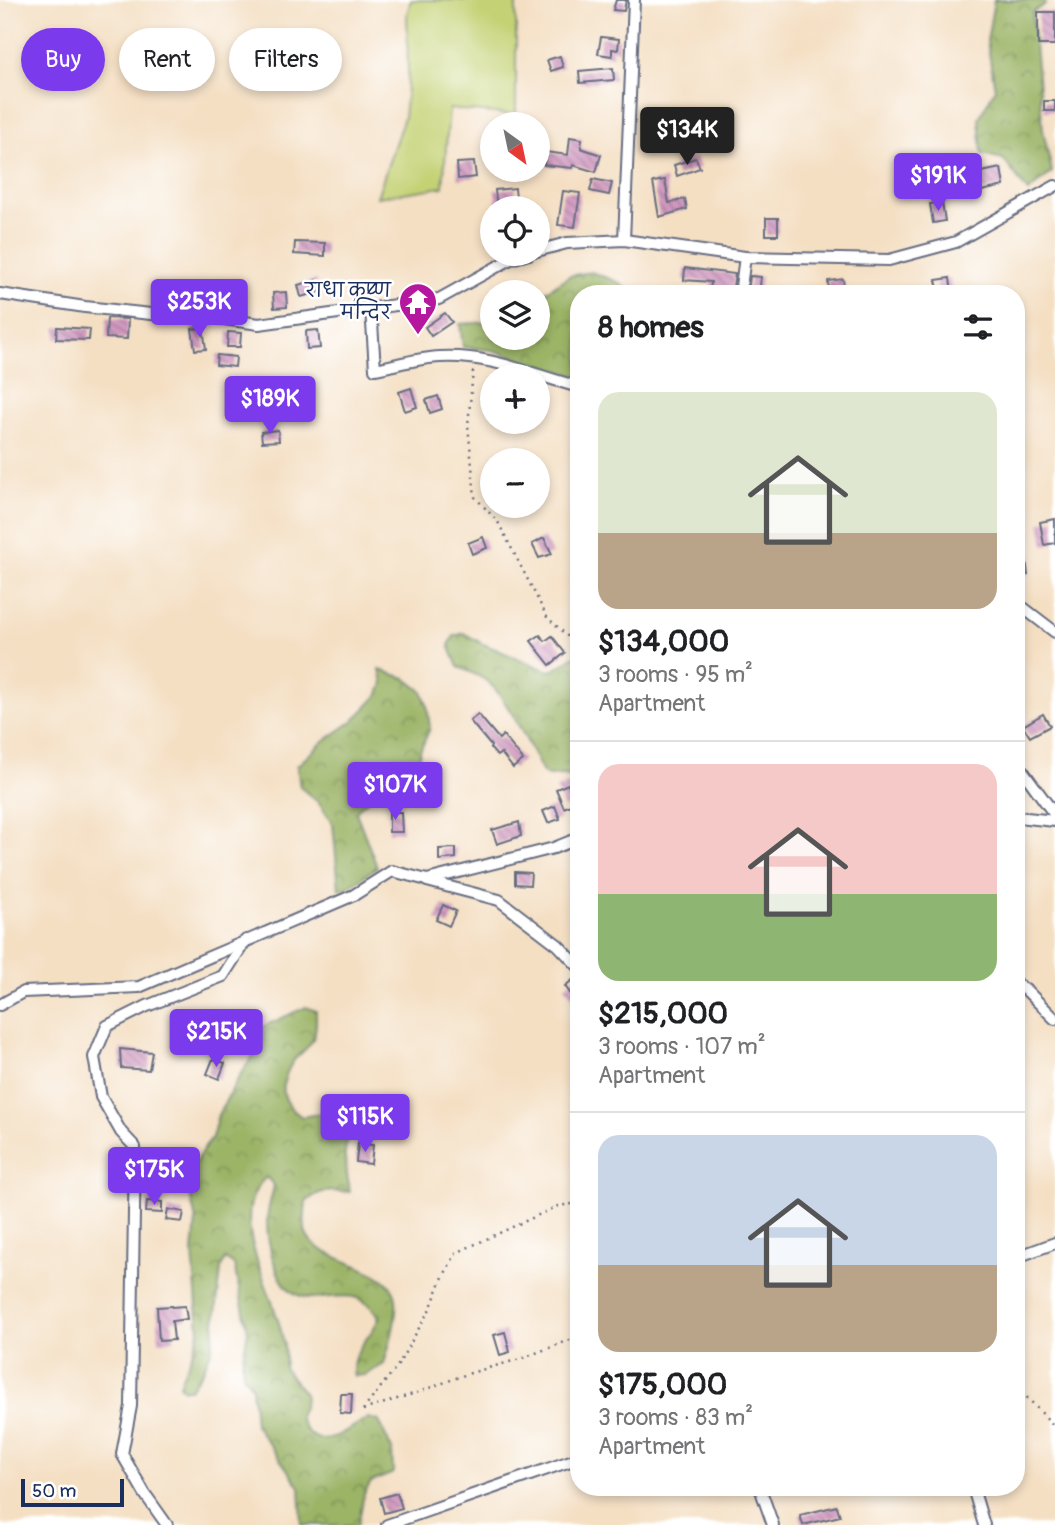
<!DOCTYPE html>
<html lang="en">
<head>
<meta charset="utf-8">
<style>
  body { margin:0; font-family:Pangolin,"Playpen Sans Deva",sans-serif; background:#f6f6f6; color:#202124; height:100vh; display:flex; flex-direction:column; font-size:26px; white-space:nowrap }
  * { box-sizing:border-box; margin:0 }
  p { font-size:23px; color:#757577 }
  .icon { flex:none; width:38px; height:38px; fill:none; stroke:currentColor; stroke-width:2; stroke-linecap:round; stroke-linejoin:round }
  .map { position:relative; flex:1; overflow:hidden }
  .side { position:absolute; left:570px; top:285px; width:455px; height:1211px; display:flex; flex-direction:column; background:#fff; border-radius:28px; box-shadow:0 4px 10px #0003 }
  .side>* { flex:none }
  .hud { position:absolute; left:21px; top:28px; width:444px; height:63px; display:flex; gap:14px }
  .needle { width:46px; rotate:147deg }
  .buttons { position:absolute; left:480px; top:112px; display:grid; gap:14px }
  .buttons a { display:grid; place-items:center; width:70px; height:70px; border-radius:50%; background:#fff; box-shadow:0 4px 10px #0003; font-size:35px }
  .scale { position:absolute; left:21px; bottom:18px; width:103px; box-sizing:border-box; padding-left:7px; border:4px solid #1b2f5e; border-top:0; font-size:19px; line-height:24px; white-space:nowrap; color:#1b2f5e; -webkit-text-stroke:5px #fff; paint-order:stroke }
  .price { position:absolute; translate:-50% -60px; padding:0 16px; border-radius:7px; background:#7c3aed; color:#fff; font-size:23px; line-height:46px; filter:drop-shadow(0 2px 4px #0008) }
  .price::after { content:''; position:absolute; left:50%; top:42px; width:21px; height:16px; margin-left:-10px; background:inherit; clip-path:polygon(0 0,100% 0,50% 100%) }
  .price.selected { background:#222; color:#fff }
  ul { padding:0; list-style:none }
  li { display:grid; align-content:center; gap:14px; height:371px; padding:0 28px }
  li+li { border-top:2px solid #e0e0e0 }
  li span { display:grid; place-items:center; height:217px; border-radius:21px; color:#555 }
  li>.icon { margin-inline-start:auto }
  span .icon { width:126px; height:126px; fill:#fffc; stroke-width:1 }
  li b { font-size:30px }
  h2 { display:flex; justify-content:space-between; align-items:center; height:84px; padding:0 28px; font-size:30px }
  .pill { padding:0 24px; border-radius:32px; background:#fff; box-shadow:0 4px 10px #0003; font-size:24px; line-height:63px }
  .pill.selected { background:#7c3aed; color:#fff }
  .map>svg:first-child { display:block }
  .grass { fill:#c4d274; stroke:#708069; stroke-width:2 }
  .forest { fill:url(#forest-crowns); stroke:#5b7262; stroke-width:2 }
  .building { fill:url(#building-back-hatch) }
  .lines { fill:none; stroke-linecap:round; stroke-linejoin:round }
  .street-casing { stroke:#676d81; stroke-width:14 }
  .path { stroke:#676d81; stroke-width:2.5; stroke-dasharray:2 5; stroke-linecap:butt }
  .street { stroke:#fff; stroke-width:10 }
  .labels { text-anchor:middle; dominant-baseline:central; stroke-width:5; stroke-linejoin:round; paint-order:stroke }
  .poi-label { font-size:19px; fill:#1b2f5e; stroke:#fff; text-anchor:end }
</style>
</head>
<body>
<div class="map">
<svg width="1055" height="1525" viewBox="0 0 1055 1525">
  <defs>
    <pattern id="forest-crowns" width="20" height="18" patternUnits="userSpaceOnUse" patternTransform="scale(1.75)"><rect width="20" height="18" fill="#9bb466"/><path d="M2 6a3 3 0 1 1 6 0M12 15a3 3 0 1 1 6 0" fill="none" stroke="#7e9357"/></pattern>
    <pattern id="building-back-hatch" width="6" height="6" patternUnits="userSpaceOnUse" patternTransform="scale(1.75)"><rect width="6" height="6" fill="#d199c0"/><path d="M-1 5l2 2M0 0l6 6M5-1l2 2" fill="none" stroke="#a97d9f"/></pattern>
  </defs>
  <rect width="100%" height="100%" fill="#fff"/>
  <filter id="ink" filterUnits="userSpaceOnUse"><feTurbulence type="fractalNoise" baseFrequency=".0143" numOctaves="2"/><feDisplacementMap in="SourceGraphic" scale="14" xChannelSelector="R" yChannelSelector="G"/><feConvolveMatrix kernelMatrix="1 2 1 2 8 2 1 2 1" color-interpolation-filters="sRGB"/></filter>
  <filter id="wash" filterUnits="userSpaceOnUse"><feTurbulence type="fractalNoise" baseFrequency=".00686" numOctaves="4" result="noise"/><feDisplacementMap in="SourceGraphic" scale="28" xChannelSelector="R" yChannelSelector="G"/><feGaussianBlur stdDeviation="1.57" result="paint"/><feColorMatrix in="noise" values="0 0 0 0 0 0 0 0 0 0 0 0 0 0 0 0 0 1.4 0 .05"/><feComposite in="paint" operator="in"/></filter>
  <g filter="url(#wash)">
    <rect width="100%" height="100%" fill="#f4dfc3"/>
    <path class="grass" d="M411 0H516V115L449 109 443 187 377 197 404 117 408 76 407 14Z"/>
    <g class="forest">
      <path d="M994 0H1044L1045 4 1032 13 1043 130 1052 172 1028 192 1003 159 982 154 979 118 995 89 987 41Z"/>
      <path d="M591 272 618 282 632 294H579V377L492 350 463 347 460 324 492 322V338H537V298L569 276Z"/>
      <path d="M464 633 483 644 546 670 552 671 575 656 579 659V779L565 775 548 776 543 773C531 749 507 698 488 682 479 675 468 671 458 667L449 645 454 636Z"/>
      <path d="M380 670 405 678 422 691 427 705 430 728 420 751 418 771C400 787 366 795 356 812L377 867 347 888 339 889 333 824 318 802 300 787 297 766 324 741 354 720 379 694 383 683Z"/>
      <path d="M306 1007 316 1011C316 1022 317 1034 310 1044 306 1050 299 1054 294 1060 279 1082 279 1102 302 1117L323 1113 353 1100 364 1103 369 1112C364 1130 355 1127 348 1139 341 1153 348 1177 350 1192 331 1191 321 1188 306 1202 305 1212 303 1224 306 1234 316 1260 386 1266 395 1294 400 1311 389 1346 384 1364L365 1375 354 1376C348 1352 371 1339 379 1318 357 1278 325 1308 296 1294 276 1285 267 1242 267 1222 267 1210 272 1197 274 1185L266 1177C216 1225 294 1311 284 1368L305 1394 304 1406 299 1416C314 1458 341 1433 368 1418L379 1421 392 1450 393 1473 371 1482 364 1494 358 1525H302L300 1487 255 1425 252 1387 243 1374 242 1363 248 1331 234 1265 225 1259 221 1269 212 1349 203 1370 190 1389H184L179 1385C185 1367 196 1350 199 1332L193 1253 196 1220 188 1187 190 1176 199 1156 212 1137 218 1115 240 1075 264 1040 262 1027Z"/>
    </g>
    <g id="blocks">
      <g class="building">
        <path d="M616 0H626L624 11 613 10Z"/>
        <rect x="1038" y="12" width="17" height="33"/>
        <path d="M601 37 619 39 618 50 612 49V56L598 54Z"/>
        <path d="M560 56 563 67 551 71 547 60Z"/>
        <path d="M613 68 614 80 580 83 579 71Z"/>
        <rect x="1044" y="101" width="11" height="10"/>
        <path d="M570 137 582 139 581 148 601 155 596 172 573 165 572 168 544 165 545 152 568 155Z"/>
        <path d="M696 158 700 168 677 176 674 165Z"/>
        <path d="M474 162 476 177 458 179 457 163Z"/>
        <path d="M1001 168 1004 186 968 194 967 175Z"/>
        <path d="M593 179 612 183 609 195 590 191Z"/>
        <path d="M665 180 669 203 685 199 687 209 659 217 653 182Z"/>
        <path d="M515 188 517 208H497L495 190Z"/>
        <path d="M563 191 580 193 575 227 558 225Z"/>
        <path d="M942 202 945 221 933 223 930 204Z"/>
        <rect x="766" y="218" width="12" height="17"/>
        <path d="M295 242 325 243V256L294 254Z"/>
        <path d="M685 268 735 274 732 293H710L711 282 684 280Z"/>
        <path d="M750 276 761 277 759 294H748Z"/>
        <path d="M950 278 952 293 939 294 936 280Z"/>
        <path d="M843 279 845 294H829L828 281Z"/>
        <path d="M316 280 319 292 301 297 298 285Z"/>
        <path d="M286 292 287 307 274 308 273 293Z"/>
        <path d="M445 313 452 322 431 336 425 327Z"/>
        <path d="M107 318 128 319 127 339 106 338Z"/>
        <path d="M57 327 90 329 89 340 56 339Z"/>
        <path d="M203 328 206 349 195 350 192 329Z"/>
        <path d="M318 330 320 348 307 349 306 331Z"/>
        <path d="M228 332 241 333 240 347H227Z"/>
        <path d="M217 355 236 357 235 367 216 365Z"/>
        <path d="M411 388 417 407 405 411 399 392Z"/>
        <path d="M438 396 442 409 430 413 426 400Z"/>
        <path d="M278 430 279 441 262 442 261 432Z"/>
        <path d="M1055 519V543L1044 545 1040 522Z"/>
        <path d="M483 537 487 548 472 554 468 543Z"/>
        <path d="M544 538 552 554 539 558 532 544Z"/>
        <path d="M1024 540 1028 575 1017 576V541Z"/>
        <path d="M540 635 545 641 552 636 565 653 550 665 531 641Z"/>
        <path d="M478 714 499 739 503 735 523 760 513 768 501 753 497 756 490 748 491 746 470 721Z"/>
        <path d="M1043 714 1050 726 1030 737 1023 726Z"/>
        <path d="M568 784 575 803 564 808 556 789Z"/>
        <path d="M555 806 560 819 548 823 543 811Z"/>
        <path d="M389 812H401L402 832H389Z"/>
        <path d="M519 822 521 836 497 844 492 830Z"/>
        <path d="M456 848V858L439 860V849Z"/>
        <path d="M515 872 531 873 530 885 515 884Z"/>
        <path d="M443 905 456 911 449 926 436 920Z"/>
        <path d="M579 975V1006L565 986Z"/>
        <path d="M120 1049 152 1052 149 1070 121 1068Z"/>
        <path d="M213 1059 225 1063 219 1079 207 1074Z"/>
        <path d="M358 1143 373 1145 371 1164 356 1162Z"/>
        <path d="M147 1201 162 1202V1213L146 1212Z"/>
        <path d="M168 1209 184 1212 182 1222 166 1220Z"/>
        <path d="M172 1306V1307L185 1306 187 1319 172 1321 174 1340 159 1341 157 1307Z"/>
        <path d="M505 1332 510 1352 500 1355 494 1335Z"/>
        <path d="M341 1394H352L351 1414 340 1413Z"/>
        <path d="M397 1493 402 1508 384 1513 380 1498Z"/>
        <path d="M837 1506 840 1516 803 1525 800 1515Z"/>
      </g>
    </g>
  </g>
  <g filter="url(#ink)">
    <use href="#blocks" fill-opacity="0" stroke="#676d81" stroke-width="2"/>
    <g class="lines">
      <defs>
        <g id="street">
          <path d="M624 240 634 0"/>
          <path d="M537 251 567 243 624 240 745 257 889 260 956 242 1055 186"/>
          <path d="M0 294 85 307 151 314 210 317 259 324 439 299 511 259 529 254"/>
          <path d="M740 294 745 257"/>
          <path d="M371 308 375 369C396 365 418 358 440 357 489 354 533 375 579 387"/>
          <path d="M1017 603 1055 632"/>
          <path d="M1017 763 1055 815"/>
          <path d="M1017 817 1055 821"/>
          <path d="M427 881 499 900 558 945 579 967"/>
          <path d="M1017 984 1027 991 1055 1019"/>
          <path d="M0 1005 23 992 139 987 354 895 392 871 427 880 554 848 579 838"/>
          <path d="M1017 1257 1055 1243"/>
          <path d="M760 1488 773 1525"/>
          <path d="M973 1488 984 1525"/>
          <path d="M167 1525 145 1494 122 1454 131 1406 135 1147 121 1132 101 1097 94 1057 107 1026 147 1006 223 976 246 940"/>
          <path d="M387 1525 579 1458"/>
        </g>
      </defs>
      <use href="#street" class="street-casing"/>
      <g class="path">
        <path d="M473 371 468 425 475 497 498 522 547 617 579 647"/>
        <path d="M1017 1387 1055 1427"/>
        <path d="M363 1410 398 1365 431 1307 442 1279 456 1253 558 1206 579 1203"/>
        <path d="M363 1410 416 1393 467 1374 520 1359 570 1340 579 1341"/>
      </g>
      <use href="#street" class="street"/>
    </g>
  </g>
  <defs>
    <symbol id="temple-pin" viewBox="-11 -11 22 30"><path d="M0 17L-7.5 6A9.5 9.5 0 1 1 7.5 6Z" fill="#b5179e" stroke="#fff"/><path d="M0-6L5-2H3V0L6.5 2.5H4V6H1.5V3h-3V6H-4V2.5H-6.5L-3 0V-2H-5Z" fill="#fff"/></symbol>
  </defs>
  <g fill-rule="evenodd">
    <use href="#temple-pin" x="396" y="280" width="44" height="60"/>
  </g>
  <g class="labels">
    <g class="poi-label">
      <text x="391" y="291">राधा कृष्ण<tspan x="391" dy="22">मन्दिर</tspan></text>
    </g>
  </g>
</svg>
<div class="buttons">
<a><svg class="needle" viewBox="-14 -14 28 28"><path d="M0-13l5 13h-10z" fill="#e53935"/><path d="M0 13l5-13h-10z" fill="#757577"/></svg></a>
<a><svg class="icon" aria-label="locate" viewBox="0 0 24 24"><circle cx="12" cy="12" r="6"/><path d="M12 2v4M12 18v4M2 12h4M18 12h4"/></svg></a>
<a><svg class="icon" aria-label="layers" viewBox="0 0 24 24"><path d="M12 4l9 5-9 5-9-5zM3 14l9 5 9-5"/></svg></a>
<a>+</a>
<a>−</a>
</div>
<div class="scale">50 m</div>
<b class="price selected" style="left:687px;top:167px">$134K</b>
<b class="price" style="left:938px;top:213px">$191K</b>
<b class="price" style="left:199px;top:339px">$253K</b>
<b class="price" style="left:270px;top:436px">$189K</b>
<b class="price" style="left:395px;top:822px">$107K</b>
<b class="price" style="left:216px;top:1069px">$215K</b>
<b class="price" style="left:365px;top:1154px">$115K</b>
<b class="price" style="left:154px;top:1207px">$175K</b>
<div class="hud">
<a class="pill selected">Buy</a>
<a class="pill">Rent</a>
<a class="pill">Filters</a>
</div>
<section class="side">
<h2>8 homes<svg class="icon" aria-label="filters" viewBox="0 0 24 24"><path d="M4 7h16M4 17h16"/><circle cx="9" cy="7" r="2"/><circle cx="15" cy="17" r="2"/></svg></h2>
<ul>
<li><span style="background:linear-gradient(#dfe7d0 65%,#b9a48a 0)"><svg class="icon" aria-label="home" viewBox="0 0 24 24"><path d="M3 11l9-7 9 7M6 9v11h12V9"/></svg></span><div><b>$134,000</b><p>3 rooms · 95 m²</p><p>Apartment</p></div></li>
<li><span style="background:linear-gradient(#f6c9c9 60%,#8fb573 0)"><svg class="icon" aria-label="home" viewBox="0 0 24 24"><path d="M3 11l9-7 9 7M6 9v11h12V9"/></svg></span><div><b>$215,000</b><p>3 rooms · 107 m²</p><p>Apartment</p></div></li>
<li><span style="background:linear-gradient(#c9d6e8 60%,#b9a48a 0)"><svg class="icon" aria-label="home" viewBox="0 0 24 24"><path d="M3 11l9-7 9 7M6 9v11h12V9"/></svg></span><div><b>$175,000</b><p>3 rooms · 83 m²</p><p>Apartment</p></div></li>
</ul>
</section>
</div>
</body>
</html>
